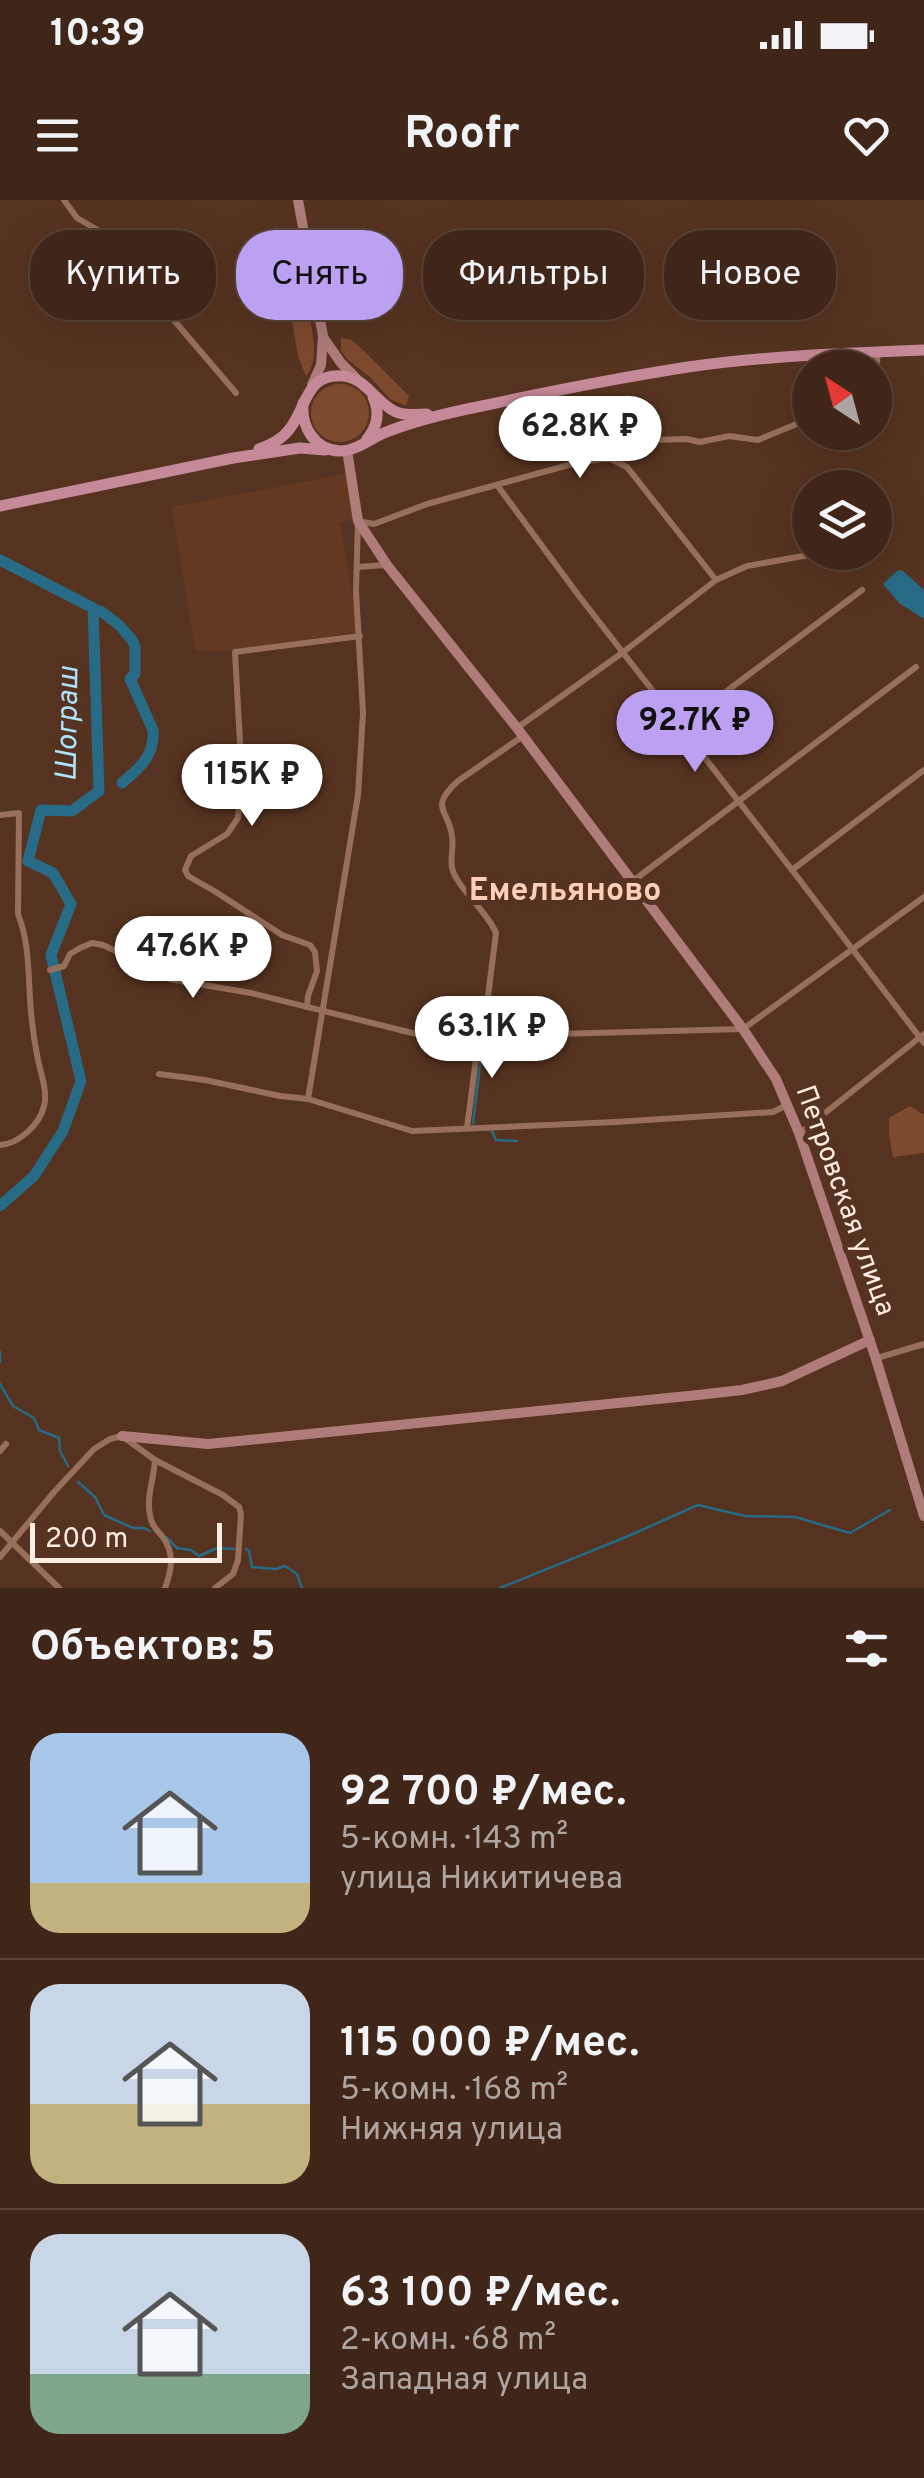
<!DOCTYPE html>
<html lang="ru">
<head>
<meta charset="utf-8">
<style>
  body { margin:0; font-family:Overpass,sans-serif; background:#472e21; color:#f1f3f6; height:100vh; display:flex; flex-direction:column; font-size:38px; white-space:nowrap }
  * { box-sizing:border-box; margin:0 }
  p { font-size:32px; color:#aea5a2 }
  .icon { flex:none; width:55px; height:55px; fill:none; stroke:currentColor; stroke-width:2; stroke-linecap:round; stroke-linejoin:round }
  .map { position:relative; height:1388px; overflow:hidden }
  .details { display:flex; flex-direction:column; background:#402618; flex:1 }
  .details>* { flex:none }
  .top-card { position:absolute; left:30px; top:30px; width:865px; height:90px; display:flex; gap:20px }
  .needle { width:65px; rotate:324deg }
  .controls { position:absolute; left:792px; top:150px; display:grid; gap:20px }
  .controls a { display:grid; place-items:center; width:100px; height:100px; border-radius:50%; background:#402618; box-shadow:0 10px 40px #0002,0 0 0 2px #594337; font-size:50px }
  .scale { position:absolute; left:30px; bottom:25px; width:192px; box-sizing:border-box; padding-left:10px; border:5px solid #ffece3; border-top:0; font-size:28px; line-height:35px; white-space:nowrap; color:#ffece3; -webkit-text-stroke:8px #563320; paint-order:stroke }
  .price { position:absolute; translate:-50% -85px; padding:0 22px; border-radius:35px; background:#fff; color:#222; font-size:32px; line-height:65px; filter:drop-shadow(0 2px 5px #0008) }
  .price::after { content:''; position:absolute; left:50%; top:60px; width:30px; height:22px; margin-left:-15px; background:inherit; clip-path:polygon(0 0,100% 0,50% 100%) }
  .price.active { background:#bca0f2; color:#111 }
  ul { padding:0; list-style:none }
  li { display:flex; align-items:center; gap:30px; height:250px; padding:0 30px }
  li+li { border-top:2px solid #594337 }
  li span { display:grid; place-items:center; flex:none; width:280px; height:200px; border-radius:30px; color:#555 }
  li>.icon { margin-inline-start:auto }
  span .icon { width:120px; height:120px; fill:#fffc; stroke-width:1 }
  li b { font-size:42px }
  h2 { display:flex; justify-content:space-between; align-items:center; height:120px; padding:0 30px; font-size:42px }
  .pill { padding:0 35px; border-radius:40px; background:#402618; box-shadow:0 10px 40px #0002,0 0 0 2px #594337; font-size:35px; line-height:90px }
  .pill.active { background:#bca0f2; color:#111 }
  .status { display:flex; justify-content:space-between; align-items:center; height:70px; padding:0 50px; background:#402618; direction:ltr }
  .status svg { height:28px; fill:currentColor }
  header { display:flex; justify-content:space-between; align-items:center; height:130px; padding:0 30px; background:#402618; font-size:45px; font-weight:700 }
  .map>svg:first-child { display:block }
  .built { fill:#643922 }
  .green { fill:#7e4a2e }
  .water { fill:#276b86 }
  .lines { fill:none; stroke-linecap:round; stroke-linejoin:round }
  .stream { stroke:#276b86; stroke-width:2.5 }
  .river { stroke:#276b86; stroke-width:11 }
  .street { stroke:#986f5b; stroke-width:6 }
  .secondary { stroke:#af7c79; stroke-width:10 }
  .primary { stroke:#c68998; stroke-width:11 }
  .labels { text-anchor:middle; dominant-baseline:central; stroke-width:10; stroke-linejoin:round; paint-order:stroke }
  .street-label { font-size:28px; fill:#ffece3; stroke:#563320 }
  .water-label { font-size:30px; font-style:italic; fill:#aee3fd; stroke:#563320 }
  .quarter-label { font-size:32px; font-weight:bold; fill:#fdcfb9; stroke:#563320 }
</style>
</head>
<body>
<div class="status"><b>10:39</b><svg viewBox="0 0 49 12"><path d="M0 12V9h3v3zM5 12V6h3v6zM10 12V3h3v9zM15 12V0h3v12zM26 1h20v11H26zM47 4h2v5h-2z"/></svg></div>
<header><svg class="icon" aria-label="menu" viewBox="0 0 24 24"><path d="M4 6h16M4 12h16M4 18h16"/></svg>Roofr<svg class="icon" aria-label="heart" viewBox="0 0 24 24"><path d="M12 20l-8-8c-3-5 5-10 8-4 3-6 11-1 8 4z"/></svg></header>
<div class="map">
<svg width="924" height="1388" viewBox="0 0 924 1388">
  <rect width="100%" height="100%" fill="#563320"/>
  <path class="built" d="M346 274 355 319 340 323 359 432 228 451 195 450 172 307Z"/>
  <g class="green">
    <path d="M299 97H303L307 103C310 125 322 158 306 176L298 156 289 104V100Z"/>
    <path d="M341 138 350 139 358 145 409 196 406 206 390 199 370 177 348 160 341 151Z"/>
    <circle cx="340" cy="213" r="29"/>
    <path d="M910 906 924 915V953L893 957 889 936V918Z"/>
  </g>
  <path class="water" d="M902 370 924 390V419L899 403 883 384 897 371Z"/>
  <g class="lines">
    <g class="stream">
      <path d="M473 923 481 857"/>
      <path d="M491 929 496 940 517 941"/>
      <path d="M0 1152V1162"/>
      <path d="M0 1184 13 1206 34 1218 39 1230 59 1238 60 1251 68 1266"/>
      <path d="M78 1282 95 1297 104 1315 133 1328H144L150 1331"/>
      <path d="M166 1337 177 1348 191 1350 199 1356 217 1348 234 1349"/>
      <path d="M246 1349 249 1351 252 1367 276 1369 285 1366 297 1374 302 1388"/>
      <path d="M500 1388 626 1337 698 1305 745 1316 795 1317 850 1333 890 1310"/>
    </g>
    <g class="river">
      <path d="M0 360 93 408 99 591 72 611 41 610 28 661 53 673 71 704 51 755 81 881 63 931 34 976 0 1006"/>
      <path d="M93 409 102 412 119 425 132 440 135 446V474L130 479 153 530C155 555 140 568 122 583"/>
    </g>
    <g class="street">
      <path d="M64 0 77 18 96 29 236 193"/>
      <path d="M875 183 878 151"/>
      <path d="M599 259H611L627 267 716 380"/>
      <path d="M497 285 579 396 792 670 924 843"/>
      <path d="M357 367 386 365"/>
      <path d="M680 526 862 390"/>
      <path d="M517 528 622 453 716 380 747 366 820 353"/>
      <path d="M0 615 19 613 18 714C29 742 28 769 30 798 31 819 34 840 38 860 41 874 48 893 44 906 40 924 19 944 0 945"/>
      <path d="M792 670 924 570"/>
      <path d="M633 681 916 467"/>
      <path d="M50 770 64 766 70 754 80 748 92 743 103 745 156 770 169 779 251 793 469 847 483 836 743 829 924 697"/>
      <path d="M307 807 308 796 317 771 315 752 310 745 282 735 216 692 188 676 185 670 191 656 227 634 238 618 242 580 235 452 360 436"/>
      <path d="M483 836 496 733C487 711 457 688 452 668 450 657 454 646 452 636 449 610 428 608 458 581L523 536"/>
      <path d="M159 874 205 880 280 896 308 899 412 931 615 922 773 912 787 905"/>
      <path d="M308 899 358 595 363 513 356 391 358 321 374 324 427 304 576 263 597 260 625 246 652 240 687 239 700 242 729 236 758 240 799 223 810 226"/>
      <path d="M467 928 476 859 469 847"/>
      <path d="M800 933 924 834"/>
      <path d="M877 1158 924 1144"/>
      <path d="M0 1251 6 1244"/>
      <path d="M155 1260C154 1278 146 1298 150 1315 151 1324 156 1329 162 1336 175 1353 172 1369 165 1388"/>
      <path d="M0 1331 59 1388"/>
      <path d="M0 1357 54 1292 94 1249 110 1239 122 1236 155 1260 223 1295 239 1307 241 1314 238 1360 233 1374 215 1388"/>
    </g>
    <g class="secondary">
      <path d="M298 0 323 136 321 165 312 185"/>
      <path d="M323 137 341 163 356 178"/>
      <path d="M347 250 358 321 387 365 517 528 743 829 776 879 799 933 876 1159 924 1316"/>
      <path d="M122 1236 208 1244 698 1195 742 1190 782 1181 870 1140"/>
    </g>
    <g class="primary">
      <path d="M303 203C301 226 314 250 340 251 358 251 373 236 389 231 418 220 447 213 477 207 547 192 617 178 688 167 766 156 845 153 924 150"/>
      <path d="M367 239C378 226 380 212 373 197"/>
      <path d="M259 249C272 244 283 239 291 227 307 205 307 172 344 176 367 179 376 203 396 212 405 216 417 214 427 214"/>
      <path d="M0 306 233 258 300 248 325 250"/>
    </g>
  </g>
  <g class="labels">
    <g class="street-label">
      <text transform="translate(844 1001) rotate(70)">Петровская улица</text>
    </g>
    <g class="water-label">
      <text transform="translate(69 524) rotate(-89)">Шограш</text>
    </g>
    <g class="quarter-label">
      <text x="565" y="692">Емельяново</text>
    </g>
  </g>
</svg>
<div class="controls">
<a><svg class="needle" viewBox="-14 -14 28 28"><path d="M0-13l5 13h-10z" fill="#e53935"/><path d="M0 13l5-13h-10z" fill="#aea5a2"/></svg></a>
<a><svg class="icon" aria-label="layers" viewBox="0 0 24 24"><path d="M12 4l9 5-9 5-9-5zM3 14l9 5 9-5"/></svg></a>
</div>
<div class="scale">200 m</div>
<b class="price" style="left:580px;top:281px">62.8K ₽</b>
<b class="price active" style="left:695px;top:575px">92.7K ₽</b>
<b class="price" style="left:252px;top:629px">115K ₽</b>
<b class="price" style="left:193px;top:801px">47.6K ₽</b>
<b class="price" style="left:492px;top:881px">63.1K ₽</b>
<div class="top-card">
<a class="pill">Купить</a>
<a class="pill active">Снять</a>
<a class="pill">Фильтры</a>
<a class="pill">Новое</a>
</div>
</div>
<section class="details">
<h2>Объектов: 5<svg class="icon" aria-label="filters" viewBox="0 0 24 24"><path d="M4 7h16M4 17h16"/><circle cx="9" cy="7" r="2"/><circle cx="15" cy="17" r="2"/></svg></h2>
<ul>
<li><span style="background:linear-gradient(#a9c7e8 75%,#c2b280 0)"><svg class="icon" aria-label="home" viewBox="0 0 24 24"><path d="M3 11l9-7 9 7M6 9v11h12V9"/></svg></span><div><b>92 700 ₽/мес.</b><p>5-комн. · 143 m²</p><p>улица Никитичева</p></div></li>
<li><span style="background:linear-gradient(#c9d6e8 60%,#c2b280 0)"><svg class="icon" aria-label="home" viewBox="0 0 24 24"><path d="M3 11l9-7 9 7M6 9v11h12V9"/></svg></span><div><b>115 000 ₽/мес.</b><p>5-комн. · 168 m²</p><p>Нижняя улица</p></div></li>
<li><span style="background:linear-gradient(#c9d6e8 70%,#7fa58c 0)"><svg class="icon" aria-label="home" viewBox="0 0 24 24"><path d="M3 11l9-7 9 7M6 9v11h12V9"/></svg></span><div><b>63 100 ₽/мес.</b><p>2-комн. · 68 m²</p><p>Западная улица</p></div></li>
</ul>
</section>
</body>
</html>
